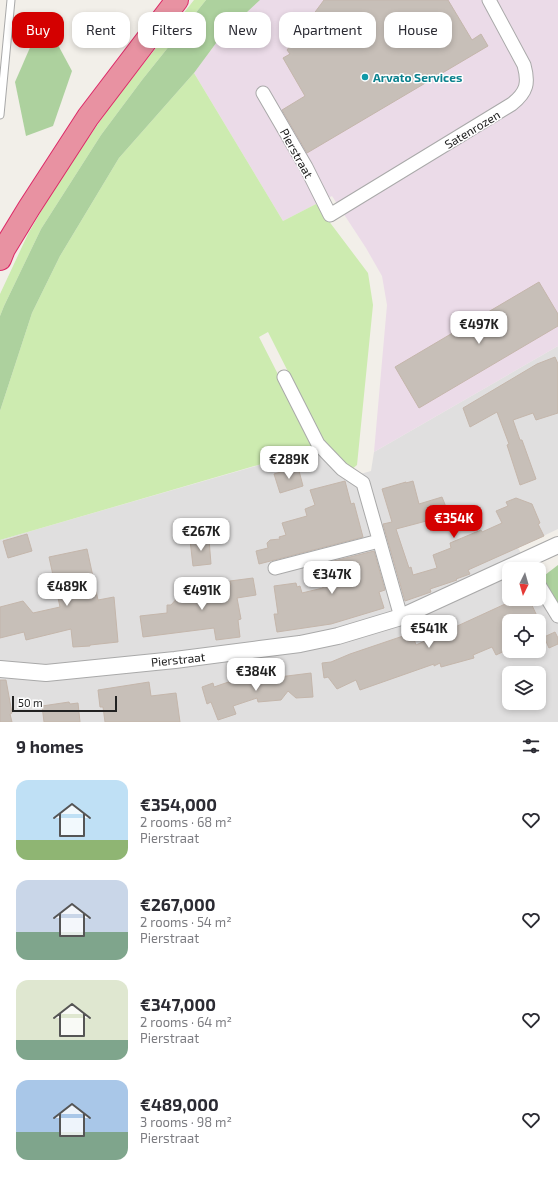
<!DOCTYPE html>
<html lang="en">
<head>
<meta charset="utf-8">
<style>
  body { margin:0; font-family:"Exo 2",sans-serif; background:#f2f2f3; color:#2b2b33; height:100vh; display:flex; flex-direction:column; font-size:15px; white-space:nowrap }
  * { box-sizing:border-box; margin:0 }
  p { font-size:13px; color:#7c7c81 }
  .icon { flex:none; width:22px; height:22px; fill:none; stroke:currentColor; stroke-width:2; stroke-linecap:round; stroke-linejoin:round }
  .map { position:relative; height:722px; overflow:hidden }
  .sheet { display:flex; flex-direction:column; background:#fff; flex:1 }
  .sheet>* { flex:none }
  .hud { position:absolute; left:12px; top:12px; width:534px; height:36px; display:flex; gap:8px }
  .needle { width:26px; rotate:185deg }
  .tools { position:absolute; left:502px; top:562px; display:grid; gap:8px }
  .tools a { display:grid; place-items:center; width:44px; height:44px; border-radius:8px; background:#fff; box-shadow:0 2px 6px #0003; font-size:20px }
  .scale { position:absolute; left:12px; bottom:10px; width:105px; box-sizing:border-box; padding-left:4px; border:2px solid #222; border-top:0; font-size:11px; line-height:14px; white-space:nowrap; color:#222; -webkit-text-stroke:3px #fff; paint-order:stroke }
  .price { position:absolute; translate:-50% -34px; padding:0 9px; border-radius:8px; background:#fff; color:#222; font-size:13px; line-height:26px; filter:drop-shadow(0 1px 2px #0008) }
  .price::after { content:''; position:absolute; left:50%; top:24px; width:12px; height:9px; margin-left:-6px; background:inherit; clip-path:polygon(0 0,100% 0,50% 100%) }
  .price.active { background:#d40000; color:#fff }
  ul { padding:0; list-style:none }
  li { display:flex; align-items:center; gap:12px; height:100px; padding:0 16px }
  li span { display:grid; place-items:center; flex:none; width:112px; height:80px; border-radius:12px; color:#555 }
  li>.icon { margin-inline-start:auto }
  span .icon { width:48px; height:48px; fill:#fffc; stroke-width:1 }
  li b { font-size:17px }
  h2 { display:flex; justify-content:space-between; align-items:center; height:48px; padding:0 16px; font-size:17px }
  .chip { padding:0 14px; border-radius:12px; background:#fff; box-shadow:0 2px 6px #0003; font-size:14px; line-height:36px }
  .chip.active { background:#d40000; color:#fff }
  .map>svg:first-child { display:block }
  .residential { fill:#e0dfdf; fill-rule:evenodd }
  .industrial { fill:#ebdbe8 }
  .grass { fill:#cdebb0 }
  .forest { fill:#add19e }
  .building { fill:#c7bfb8; stroke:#c4b6ab }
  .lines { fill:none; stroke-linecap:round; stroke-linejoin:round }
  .service-casing { stroke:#a9a9a9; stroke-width:9 }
  .minor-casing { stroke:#a9a9a9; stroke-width:15 }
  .tertiary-casing { stroke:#a9a9a9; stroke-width:18 }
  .motorway-casing { stroke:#dc2a67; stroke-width:24 }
  .service { stroke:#fff; stroke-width:7 }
  .minor { stroke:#fff; stroke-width:13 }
  .tertiary { stroke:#fff; stroke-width:16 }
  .motorway { stroke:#e892a2; stroke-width:22 }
  .culture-dot { fill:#0f9aa8; stroke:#fff; stroke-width:1.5 }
  .labels { text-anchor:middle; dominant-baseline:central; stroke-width:3; stroke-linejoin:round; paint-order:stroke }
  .culture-label { font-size:12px; font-weight:bold; fill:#0d838f; stroke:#fff; text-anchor:start }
  .street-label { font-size:12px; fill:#222; stroke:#fff }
</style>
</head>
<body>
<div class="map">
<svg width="558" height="722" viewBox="0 0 558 722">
  <rect width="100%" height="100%" fill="#f2efe9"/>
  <path class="residential" d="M558 346V529L518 548 530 569H509V599H539V585L558 616V722H0V540L266 463 267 468 315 447 346 478 371 471 374 452ZM509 621H539V651H509ZM509 673H539V703H509Z"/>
  <path class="industrial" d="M260 0H558V346L374 452 387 305 382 276 366 248 332 196 283 221 194 73 222 35Z"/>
  <g class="grass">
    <path d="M194 0H206L142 80 101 135 41 229 4 306 0 316V294L28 234 58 182 114 101Z"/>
    <path d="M194 73 283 221 316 204 368 273 373 305 357 465 351 470 326 447 268 332 259 337 315 447 266 468 265 463 0 540V411L32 313 60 256 119 158Z"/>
  </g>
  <g class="forest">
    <path d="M206 0H260L222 35 194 73 119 158 60 256 32 313 0 411V316L4 306 41 229 101 135 142 80Z"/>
    <path d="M32 43 58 45 72 71 53 126 26 136 15 82Z"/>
    <path d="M558 565V605L542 579 545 575Z"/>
  </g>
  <g class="building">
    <path d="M324 0H448L472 40 481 34 488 46 307 153 282 110 305 96 283 58 290 54 287 50Z"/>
    <path d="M539 282 558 314V326L419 408 395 367Z"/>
    <path d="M555 357 558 364V413L536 420 533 413 513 420 520 440H522L536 479 520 485 507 445 509 444 497 412 470 427 463 408 537 364Z"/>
    <path d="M298 467 303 486 280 493 274 474Z"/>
    <path d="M345 481 351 504 354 503 363 537 259 564 256 551 268 548 267 543 270 540 280 539 279 537 286 535 282 523 307 516 305 509 315 505 310 490Z"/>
    <path d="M413 481 419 504 442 497 446 507 432 511 434 519 396 529 409 568 411 567 413 575 437 568 433 555 451 548 450 543 481 530 482 532 502 523 496 511 508 506 506 502 516 498 532 504 540 523 538 524 544 536 468 570 470 574 456 579 457 580 430 589 431 592 405 601 383 524 392 522 382 489 406 482V483Z"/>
    <path d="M212 520 213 533 198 534 197 521Z"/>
    <path d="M27 534 32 551 8 558 3 541Z"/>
    <path d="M209 539 211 564 193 566 190 540Z"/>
    <path d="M87 549 98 600 114 597 118 642 90 645V646L73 647 71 629 26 640 24 632 0 638V607L23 601 33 613 60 607 49 557Z"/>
    <path d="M374 551 385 590 379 592 384 608 331 624 277 632 274 614H278L274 586 296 583 297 587 300 586 302 593 323 588 318 565Z"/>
    <path d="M253 578 256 595 237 598 241 619 238 620 240 637 216 640 214 628 143 637 140 616 167 613V605H171L179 596 178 590 208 587V588L231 585 230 581Z"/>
    <path d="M516 599H529L537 616 526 621H509V649L496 655 492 647 473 655 474 658 441 667 440 663 434 666V664L360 690 356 680 337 689 328 677 324 678 322 663 331 662 350 654 412 633 416 645Z"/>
    <path d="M555 632 558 638V644L549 648 544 637Z"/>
    <path d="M311 673 313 697 296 698 288 691 281 700 258 702 257 698 233 706 236 714 218 720 211 702 207 704 202 687 213 683 214 687 243 677 244 679 271 676V678Z"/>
    <path d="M0 680H6L12 713 10 714 12 722H0Z"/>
    <path d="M149 682 151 696 176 693 180 722H105L103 707H100L98 690Z"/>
    <path d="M69 702 70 704 78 703 80 722H44L42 706Z"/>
  </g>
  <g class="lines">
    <defs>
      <path id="service" d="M0 115 11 0"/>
      <g id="minor">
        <path d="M263 93 306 167 330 215 512 104C527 92 529 83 524 65L489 0"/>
        <path d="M284 377 318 444 342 469 363 483 401 617"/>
        <path d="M275 568 379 541"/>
        <path d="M539 585 558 616"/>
      </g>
      <path id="tertiary" d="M0 669 46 673 175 660 260 649 300 644 338 636 401 617 558 545"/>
      <path id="motorway" d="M0 259 4 249 29 208 88 117 177 0"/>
    </defs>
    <use href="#service" class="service-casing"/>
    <use href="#minor" class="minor-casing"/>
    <use href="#tertiary" class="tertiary-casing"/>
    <use href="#motorway" class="motorway-casing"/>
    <use href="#service" class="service"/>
    <use href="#minor" class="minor"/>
    <use href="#tertiary" class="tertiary"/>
    <use href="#motorway" class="motorway"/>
  </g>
  <circle class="culture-dot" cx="365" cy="77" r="4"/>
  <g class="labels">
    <g class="culture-label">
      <text x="373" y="77">Arvato Services</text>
    </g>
    <g class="street-label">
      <text transform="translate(472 129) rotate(-31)">Satenrozen</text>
      <text transform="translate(297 153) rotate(61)">Pierstraat</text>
      <text transform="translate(178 659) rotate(-6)">Pierstraat</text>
    </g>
  </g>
</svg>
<div class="tools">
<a><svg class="needle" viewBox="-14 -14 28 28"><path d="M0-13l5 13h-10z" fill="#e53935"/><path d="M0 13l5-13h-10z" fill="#7c7c81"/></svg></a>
<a><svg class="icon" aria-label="locate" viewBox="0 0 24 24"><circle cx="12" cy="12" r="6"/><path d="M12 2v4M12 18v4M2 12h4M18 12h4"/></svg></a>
<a><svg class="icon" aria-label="layers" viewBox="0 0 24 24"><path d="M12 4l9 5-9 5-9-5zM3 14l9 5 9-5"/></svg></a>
</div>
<div class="scale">50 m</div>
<b class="price" style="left:479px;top:345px">€497K</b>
<b class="price" style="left:289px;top:480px">€289K</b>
<b class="price active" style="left:454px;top:539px">€354K</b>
<b class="price" style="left:201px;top:552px">€267K</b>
<b class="price" style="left:332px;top:595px">€347K</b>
<b class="price" style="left:67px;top:607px">€489K</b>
<b class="price" style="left:202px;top:611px">€491K</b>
<b class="price" style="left:429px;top:649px">€541K</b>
<b class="price" style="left:256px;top:692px">€384K</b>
<div class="hud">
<a class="chip active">Buy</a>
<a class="chip">Rent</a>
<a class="chip">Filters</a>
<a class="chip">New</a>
<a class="chip">Apartment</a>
<a class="chip">House</a>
</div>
</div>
<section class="sheet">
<h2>9 homes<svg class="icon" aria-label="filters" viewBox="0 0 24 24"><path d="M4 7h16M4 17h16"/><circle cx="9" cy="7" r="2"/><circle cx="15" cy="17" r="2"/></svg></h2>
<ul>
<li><span style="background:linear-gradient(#bfe0f5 75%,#8fb573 0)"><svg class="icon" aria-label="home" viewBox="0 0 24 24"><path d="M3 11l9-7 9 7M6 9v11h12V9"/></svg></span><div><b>€354,000</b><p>2 rooms · 68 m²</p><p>Pierstraat</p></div><svg class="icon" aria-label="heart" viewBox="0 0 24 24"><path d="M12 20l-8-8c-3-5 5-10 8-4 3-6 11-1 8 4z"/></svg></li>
<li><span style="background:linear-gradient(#c9d6e8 65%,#7fa58c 0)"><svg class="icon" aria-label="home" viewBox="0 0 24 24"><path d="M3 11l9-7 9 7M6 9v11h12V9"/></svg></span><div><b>€267,000</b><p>2 rooms · 54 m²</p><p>Pierstraat</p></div><svg class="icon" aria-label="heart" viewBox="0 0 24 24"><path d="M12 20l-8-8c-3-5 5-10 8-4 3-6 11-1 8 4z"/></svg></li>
<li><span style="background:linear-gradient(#dfe7d0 75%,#7fa58c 0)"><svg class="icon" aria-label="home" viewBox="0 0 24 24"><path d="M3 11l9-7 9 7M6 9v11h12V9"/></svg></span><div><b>€347,000</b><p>2 rooms · 64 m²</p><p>Pierstraat</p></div><svg class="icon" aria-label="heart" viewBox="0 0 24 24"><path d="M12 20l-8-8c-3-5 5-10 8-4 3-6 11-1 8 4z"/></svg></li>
<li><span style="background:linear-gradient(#a9c7e8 65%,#7fa58c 0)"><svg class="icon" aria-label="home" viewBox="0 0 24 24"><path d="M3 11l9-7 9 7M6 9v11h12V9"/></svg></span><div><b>€489,000</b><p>3 rooms · 98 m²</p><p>Pierstraat</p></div><svg class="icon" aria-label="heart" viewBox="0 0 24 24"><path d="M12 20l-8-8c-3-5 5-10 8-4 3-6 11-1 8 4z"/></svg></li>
</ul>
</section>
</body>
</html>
